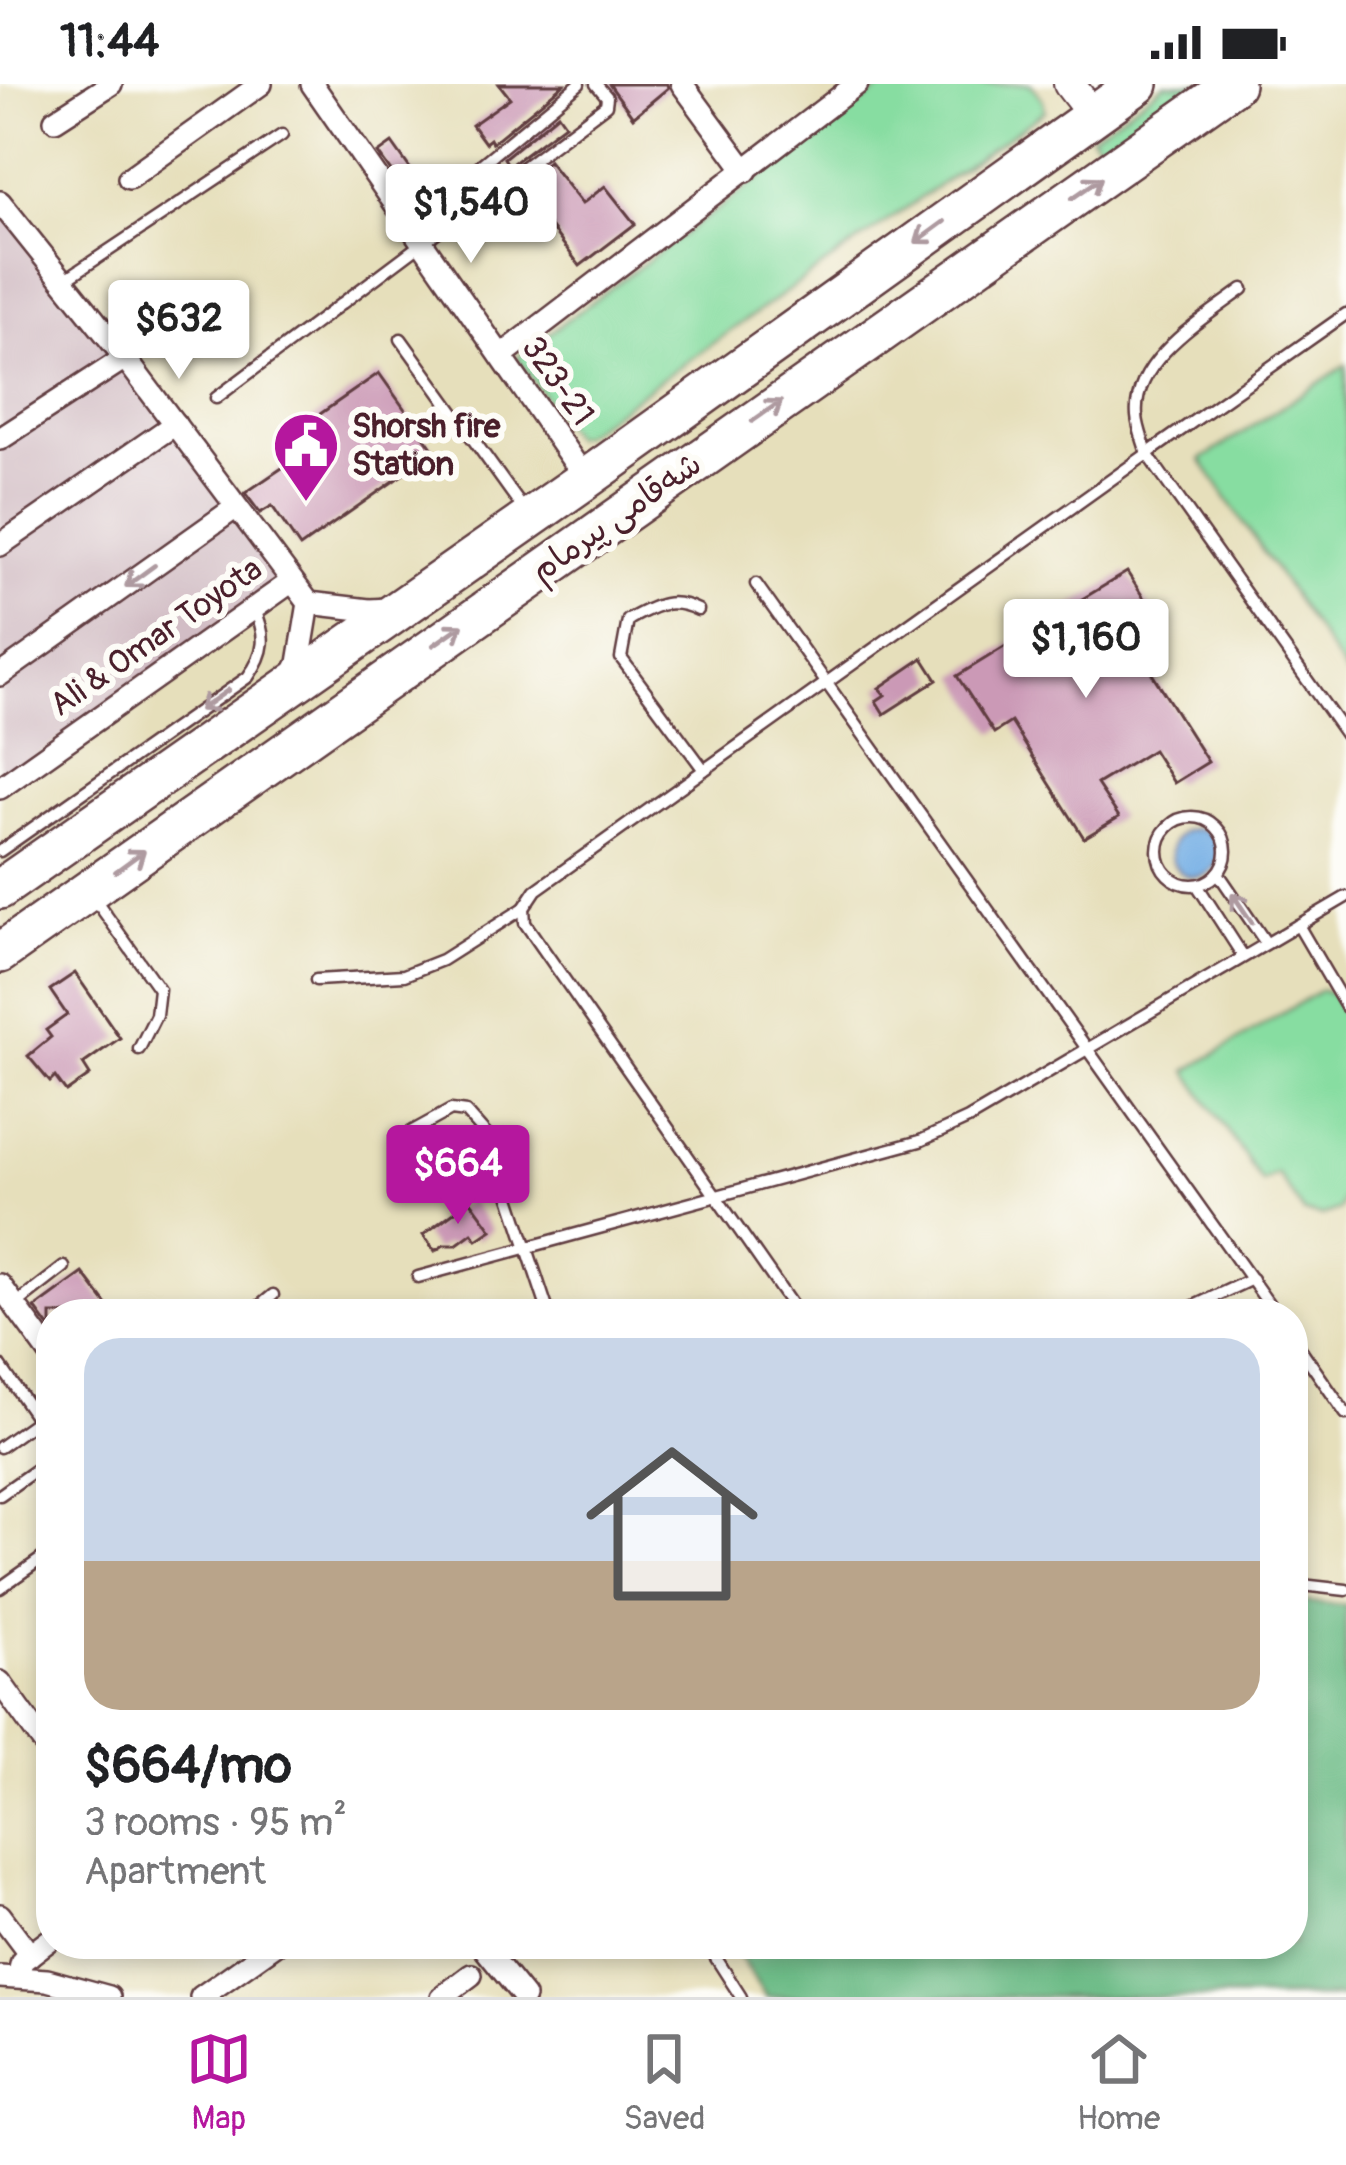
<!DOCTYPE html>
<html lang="en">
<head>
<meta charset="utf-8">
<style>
  body { margin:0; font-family:Pangolin,"Playpen Sans Arabic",sans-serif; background:#f6f6f6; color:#202124; height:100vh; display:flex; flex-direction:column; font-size:45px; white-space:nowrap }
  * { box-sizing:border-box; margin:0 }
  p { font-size:39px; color:#757577 }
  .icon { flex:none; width:66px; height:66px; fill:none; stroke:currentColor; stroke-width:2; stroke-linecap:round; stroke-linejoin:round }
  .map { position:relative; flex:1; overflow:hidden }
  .panel { position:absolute; left:36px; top:1215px; width:1272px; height:660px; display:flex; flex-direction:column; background:#fff; border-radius:48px; box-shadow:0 6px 18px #0003 }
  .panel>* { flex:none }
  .price { position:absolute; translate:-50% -102px; padding:0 27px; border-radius:12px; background:#fff; color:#222; font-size:39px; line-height:78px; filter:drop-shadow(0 3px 6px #0008) }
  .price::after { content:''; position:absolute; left:50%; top:72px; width:36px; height:27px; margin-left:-18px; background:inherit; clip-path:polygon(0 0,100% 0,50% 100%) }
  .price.on { background:#b5179e; color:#fff }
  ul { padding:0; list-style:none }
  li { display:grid; align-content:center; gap:24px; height:636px; padding:0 48px }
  li span { display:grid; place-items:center; height:372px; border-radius:36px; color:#555 }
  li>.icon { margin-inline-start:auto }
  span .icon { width:216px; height:216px; fill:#fffc; stroke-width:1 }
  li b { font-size:51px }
  .status { display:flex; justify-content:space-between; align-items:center; height:84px; padding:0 60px; background:#fff; direction:ltr }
  .status svg { height:33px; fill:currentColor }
  .menu { display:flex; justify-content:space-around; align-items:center; height:168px; border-top:3px solid #e0e0e0; background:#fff; font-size:33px; color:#757577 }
  .menu a { display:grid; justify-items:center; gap:6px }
  .menu .on { color:#b5179e }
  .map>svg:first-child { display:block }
  .industrial { fill:#d2bdc5 }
  .green { fill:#87dda1; stroke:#687e66; stroke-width:3 }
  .forest { fill:#6dbc87; stroke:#5c6e59; stroke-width:3 }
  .water { fill:#74afe5; stroke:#5f6788; stroke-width:3 }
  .building { fill:#cb99b6 }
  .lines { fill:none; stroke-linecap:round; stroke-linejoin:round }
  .lane-casing { stroke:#613c41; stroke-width:15 }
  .street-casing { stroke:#613c41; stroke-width:26 }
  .secondary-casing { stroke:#613c41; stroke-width:34 }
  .highway-casing { stroke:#613c41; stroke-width:44 }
  .lane { stroke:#fff; stroke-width:10 }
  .street { stroke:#fff; stroke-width:21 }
  .secondary { stroke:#fff; stroke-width:30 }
  .highway { stroke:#fff; stroke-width:39 }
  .oneway { stroke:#ae9aa0 }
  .labels { text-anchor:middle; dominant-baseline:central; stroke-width:12; stroke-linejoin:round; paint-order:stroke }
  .street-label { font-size:33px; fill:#4a1f2b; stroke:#fdfcf7 }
  .poi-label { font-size:33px; font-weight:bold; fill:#4a1f2b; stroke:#fdfcf7; text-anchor:start }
</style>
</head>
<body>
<div class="status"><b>11:44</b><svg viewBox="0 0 49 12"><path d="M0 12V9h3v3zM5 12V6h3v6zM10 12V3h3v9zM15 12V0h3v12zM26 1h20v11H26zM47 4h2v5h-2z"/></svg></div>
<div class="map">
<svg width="1346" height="1913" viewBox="0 0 1346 1913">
  <rect width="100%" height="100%" fill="#fdfcf7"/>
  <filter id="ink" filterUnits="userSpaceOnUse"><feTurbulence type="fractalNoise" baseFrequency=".00833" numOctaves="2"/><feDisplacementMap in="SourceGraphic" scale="24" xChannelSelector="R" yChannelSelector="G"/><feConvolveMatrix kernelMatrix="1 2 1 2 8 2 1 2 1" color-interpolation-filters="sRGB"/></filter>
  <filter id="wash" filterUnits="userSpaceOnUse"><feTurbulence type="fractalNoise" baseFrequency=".004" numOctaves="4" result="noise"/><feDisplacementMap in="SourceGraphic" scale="48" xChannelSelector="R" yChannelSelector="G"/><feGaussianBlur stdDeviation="2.7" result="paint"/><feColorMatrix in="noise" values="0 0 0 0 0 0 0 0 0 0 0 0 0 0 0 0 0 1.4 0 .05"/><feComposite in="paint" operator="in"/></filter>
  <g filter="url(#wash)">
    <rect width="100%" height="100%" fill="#e6dfbb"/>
    <path class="industrial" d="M0 102 285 492 0 700Z"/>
    <g class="green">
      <path d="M887 0H1031L1043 16 1045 27 583 350 572 353 517 273Z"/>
      <path d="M1165 0H1200L1105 67 1091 52Z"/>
      <path d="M1346 281V590L1201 376Z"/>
      <path d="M1321 906 1333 911 1346 934V1106L1339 1126 1322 1132 1304 1129 1277 1089 1262 1098 1187 987Z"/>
    </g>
    <path class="forest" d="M1293 1517 1346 1521V1913H766L731 1860H1293Z"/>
    <circle class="water" cx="1195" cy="769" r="24"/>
    <g id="blocks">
      <g class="building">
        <path d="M499 0H564L492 59 490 55 485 59 472 41 510 14Z"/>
        <path d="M609 0H667L668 4 633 33Z"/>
        <path d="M558 30 565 40 509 82 504 74Z"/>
        <path d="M392 59 416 93 402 103 378 69Z"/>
        <path d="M548 77 582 120 605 102 635 140 580 182 519 102Z"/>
        <path d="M379 289 435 368 300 463 272 422 260 429 245 409 313 363 300 344Z"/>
        <path d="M1127 488 1163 544 1135 563 1208 678 1174 699 1153 666 1097 700 1119 733 1084 754 1011 638 994 649 957 592 1027 549 1033 559 1066 540 1059 529Z"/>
        <path d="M923 574 937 596 884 630 876 617 885 611 879 604Z"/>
        <path d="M75 889 120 954 83 980 90 991 66 1008 55 993 50 998 28 972 51 953 46 946 67 931 50 906Z"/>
        <path d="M470 1116 492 1146 477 1156 472 1149 456 1161H444L435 1167 423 1151Z"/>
        <path d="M83 1189 114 1230H51V1246L35 1224Z"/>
      </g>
    </g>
  </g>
  <g filter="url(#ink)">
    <use href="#blocks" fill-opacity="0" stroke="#613c41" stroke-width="3"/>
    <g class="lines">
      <defs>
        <g id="lane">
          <path d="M445 143V119L467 92 579 0"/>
          <path d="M63 197 282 51"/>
          <path d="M1243 205C1205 234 1132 276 1137 332 1138 345 1144 358 1147 370L1346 230"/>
          <path d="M401 255 524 426"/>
          <path d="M216 314 606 21 607 13 596 0"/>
          <path d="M756 500 1276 1230"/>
          <path d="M698 526C669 512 654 522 628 536L621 574 704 686"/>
          <circle cx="1192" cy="767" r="34"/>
          <path d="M0 767 248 593C266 568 267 552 254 524"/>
          <path d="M1218 789 1266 859"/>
          <path d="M1197 801 1243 872"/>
          <path d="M94 814 159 905 156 931 139 965"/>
          <path d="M1298 841 1346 923"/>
          <path d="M316 896 404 891 442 876 524 824"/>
          <path d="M411 1048 451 1026 466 1028 491 1056 549 1230"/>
          <path d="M418 1193 920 1057 968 1035 1346 813"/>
          <path d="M15 1221 64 1183"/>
          <path d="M250 1230 273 1211"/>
          <path d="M798 1230 525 839 524 824 536 806 1147 370 1346 651"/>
          <path d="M1177 1230 1252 1195"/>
          <path d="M1293 1254 1346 1330"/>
          <path d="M0 1281 51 1355"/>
          <path d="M0 1363 38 1336"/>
          <path d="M0 1411 51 1375"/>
          <path d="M1293 1500 1346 1506"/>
          <path d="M0 1504 51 1468"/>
          <path d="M707 1860 741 1913"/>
        </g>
        <g id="street">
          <path d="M312 0 586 395"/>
          <path d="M682 0 746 87"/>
          <path d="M55 36 111 0"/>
          <path d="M129 94 261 0"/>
          <path d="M0 118 125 274 309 519 369 526 390 525"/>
          <path d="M501 272 857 0"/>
          <path d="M0 355 125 274"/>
          <path d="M0 461 175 340"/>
          <path d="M0 591 235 424"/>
          <path d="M292 594 299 579 309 519"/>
          <path d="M0 704 291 498"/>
          <path d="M0 1201 51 1271"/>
          <path d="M0 1598 51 1669"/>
          <path d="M0 1831 30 1871"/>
          <path d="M481 1860 524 1913"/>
          <path d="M0 1893 47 1896 109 1913"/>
          <path d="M18 1893 22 1877 51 1855"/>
          <path d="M201 1913 276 1860"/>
          <path d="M442 1913 471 1891"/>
        </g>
        <path id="secondary" d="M1069 0 1093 31"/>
        <g id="highway">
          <path d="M0 805 586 395 1138 0"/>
          <path d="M0 869 1234 0"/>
        </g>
      </defs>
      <use href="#lane" class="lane-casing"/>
      <use href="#street" class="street-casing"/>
      <use href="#secondary" class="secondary-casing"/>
      <use href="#highway" class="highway-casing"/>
      <use href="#lane" class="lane"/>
      <use href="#street" class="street"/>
      <use href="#secondary" class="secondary"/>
      <use href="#highway" class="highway"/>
    </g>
    <defs><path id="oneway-shaft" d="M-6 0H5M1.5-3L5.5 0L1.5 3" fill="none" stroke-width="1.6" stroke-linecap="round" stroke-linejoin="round" transform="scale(3)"/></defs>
    <g class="oneway">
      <use href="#oneway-shaft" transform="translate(1087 104) rotate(-35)"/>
      <use href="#oneway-shaft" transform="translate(930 148) rotate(144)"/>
      <use href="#oneway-shaft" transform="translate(767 327) rotate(-35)"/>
      <use href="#oneway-shaft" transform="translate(140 492) rotate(144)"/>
      <use href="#oneway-shaft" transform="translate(448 551) rotate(-35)"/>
      <use href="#oneway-shaft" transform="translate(214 616) rotate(145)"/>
      <use href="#oneway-shaft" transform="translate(130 777) rotate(-36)"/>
      <use href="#oneway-shaft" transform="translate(1242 824) rotate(-124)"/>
    </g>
  </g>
  <defs>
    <symbol id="civic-pin" viewBox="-11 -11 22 30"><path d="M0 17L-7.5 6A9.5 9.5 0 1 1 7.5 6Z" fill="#b5179e" stroke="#fdfcf7"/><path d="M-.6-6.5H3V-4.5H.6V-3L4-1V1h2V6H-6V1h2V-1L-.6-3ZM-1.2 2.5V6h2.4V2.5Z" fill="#fff"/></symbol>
  </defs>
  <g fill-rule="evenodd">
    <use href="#civic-pin" x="268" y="323" width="76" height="104"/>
  </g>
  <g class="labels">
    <g class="street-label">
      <text transform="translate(558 297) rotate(55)">323-21</text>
      <text transform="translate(616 433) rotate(-35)">شەقامی پیرمام</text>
      <text transform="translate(156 553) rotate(-35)">Ali &amp; Omar Toyota</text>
    </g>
    <g class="poi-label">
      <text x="352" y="342">Shorsh fire<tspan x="352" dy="38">Station</tspan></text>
    </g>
  </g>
</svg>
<b class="price" style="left:471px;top:182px">$1,540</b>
<b class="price" style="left:179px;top:298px">$632</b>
<b class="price" style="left:1086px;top:617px">$1,160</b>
<b class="price on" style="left:458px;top:1143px">$664</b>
<section class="panel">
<ul>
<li><span style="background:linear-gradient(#c9d6e8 60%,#b9a48a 0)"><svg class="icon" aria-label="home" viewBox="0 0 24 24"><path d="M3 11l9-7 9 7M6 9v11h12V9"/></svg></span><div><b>$664/mo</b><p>3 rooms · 95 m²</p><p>Apartment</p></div></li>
</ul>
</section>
</div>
<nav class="menu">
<a class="on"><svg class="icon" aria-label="map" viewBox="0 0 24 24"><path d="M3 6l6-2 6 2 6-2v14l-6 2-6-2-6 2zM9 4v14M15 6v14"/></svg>Map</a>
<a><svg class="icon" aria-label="saved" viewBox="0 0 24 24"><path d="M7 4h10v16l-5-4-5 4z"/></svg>Saved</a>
<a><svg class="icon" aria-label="home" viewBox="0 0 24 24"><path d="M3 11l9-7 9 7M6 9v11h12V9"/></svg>Home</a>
</nav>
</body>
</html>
